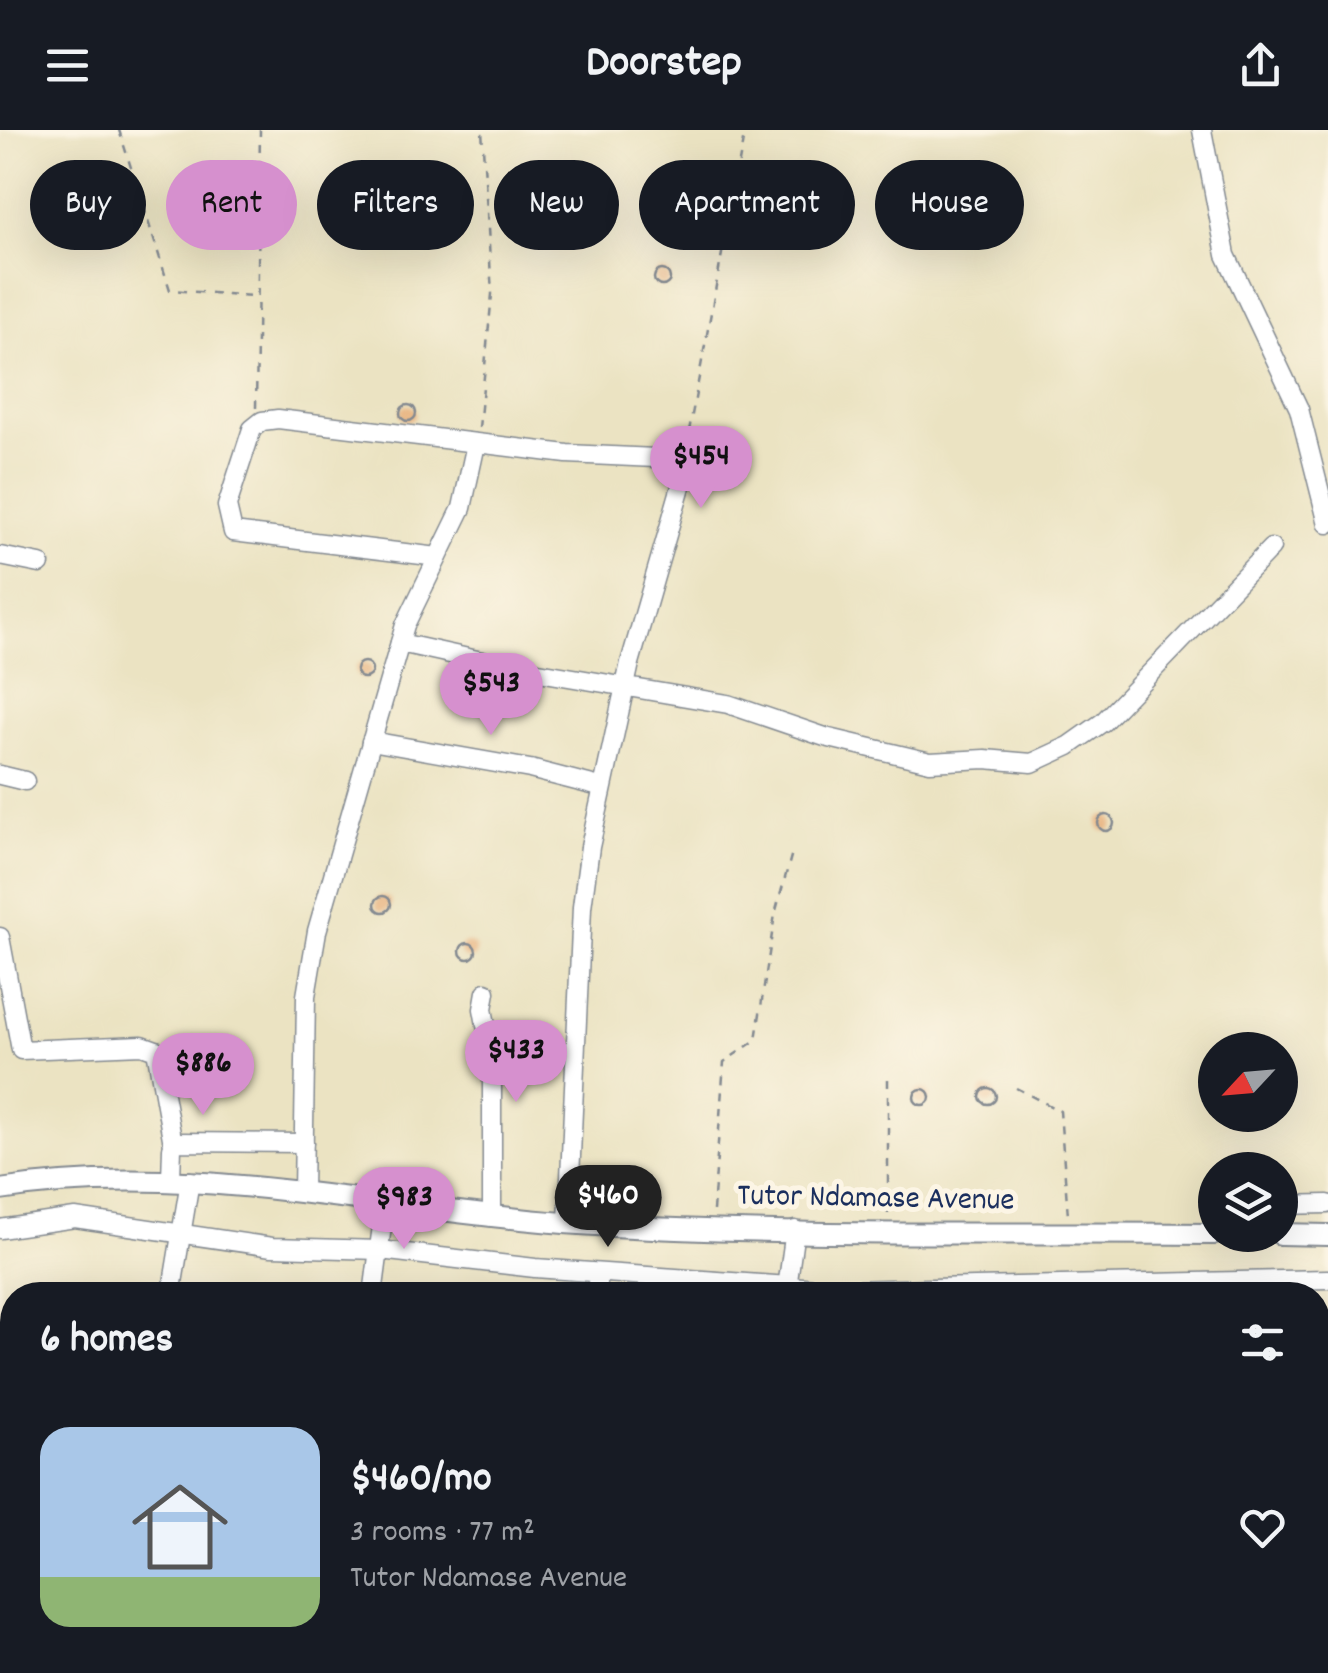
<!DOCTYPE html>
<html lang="en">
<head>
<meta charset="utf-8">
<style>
  body { margin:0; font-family:Dekko,sans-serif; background:#20242c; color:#f1f3f6; height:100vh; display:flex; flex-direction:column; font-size:38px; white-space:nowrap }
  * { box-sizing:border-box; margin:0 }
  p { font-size:32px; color:#9ea1a6 }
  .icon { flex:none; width:55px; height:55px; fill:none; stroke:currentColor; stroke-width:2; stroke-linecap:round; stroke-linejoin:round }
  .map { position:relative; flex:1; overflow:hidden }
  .sheet { position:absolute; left:0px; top:1152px; width:1330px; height:392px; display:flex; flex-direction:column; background:#171b24; border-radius:40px 40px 0 0; box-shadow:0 10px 40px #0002 }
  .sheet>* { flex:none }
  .guide { position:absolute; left:30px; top:30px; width:1270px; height:90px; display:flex; gap:20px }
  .needle { width:65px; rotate:244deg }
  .controls { position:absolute; left:1198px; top:902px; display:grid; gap:20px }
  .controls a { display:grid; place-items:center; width:100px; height:100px; border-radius:50%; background:#171b24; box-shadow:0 10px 40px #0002; font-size:50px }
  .price { position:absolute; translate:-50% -85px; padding:0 22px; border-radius:35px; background:#d690ce; color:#111; font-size:32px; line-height:65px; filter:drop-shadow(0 2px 5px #0008) }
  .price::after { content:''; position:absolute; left:50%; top:60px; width:30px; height:22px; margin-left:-15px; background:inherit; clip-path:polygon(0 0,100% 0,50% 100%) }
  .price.on { background:#222; color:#fff }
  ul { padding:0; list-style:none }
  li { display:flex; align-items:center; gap:30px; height:250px; padding:0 40px }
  li span { display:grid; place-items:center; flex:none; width:280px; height:200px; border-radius:30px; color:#555 }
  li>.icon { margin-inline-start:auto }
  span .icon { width:120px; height:120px; fill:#fffc; stroke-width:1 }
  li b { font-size:42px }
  h2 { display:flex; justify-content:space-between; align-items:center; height:120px; padding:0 40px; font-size:42px }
  .pill { padding:0 35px; border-radius:45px; background:#171b24; box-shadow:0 10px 40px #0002; font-size:35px; line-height:90px }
  .pill.on { background:#d690ce; color:#111 }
  header { display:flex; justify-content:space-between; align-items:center; height:130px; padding:0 40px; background:#171b24; font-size:45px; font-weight:700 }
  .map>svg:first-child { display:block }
  .building { fill:#e9b886 }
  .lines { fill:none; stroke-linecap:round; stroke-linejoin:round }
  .minor-casing { stroke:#838990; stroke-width:21 }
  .tertiary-casing { stroke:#838990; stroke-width:24 }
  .path { stroke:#838990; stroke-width:2.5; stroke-dasharray:8 8; stroke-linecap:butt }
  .minor { stroke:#fff; stroke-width:18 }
  .tertiary { stroke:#fff; stroke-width:20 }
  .labels { text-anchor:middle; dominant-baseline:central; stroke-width:10; stroke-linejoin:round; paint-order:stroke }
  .street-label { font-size:32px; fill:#1b2f5e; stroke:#fcf5e5 }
</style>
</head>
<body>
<header><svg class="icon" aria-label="menu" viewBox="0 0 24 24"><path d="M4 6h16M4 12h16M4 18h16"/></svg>Doorstep<svg class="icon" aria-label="share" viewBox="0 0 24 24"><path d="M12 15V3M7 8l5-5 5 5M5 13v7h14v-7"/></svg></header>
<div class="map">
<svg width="1328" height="1543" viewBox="0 0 1328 1543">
  <rect width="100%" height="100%" fill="#fcf5e5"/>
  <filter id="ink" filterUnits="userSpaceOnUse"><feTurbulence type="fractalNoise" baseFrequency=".01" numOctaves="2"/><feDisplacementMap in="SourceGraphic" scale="20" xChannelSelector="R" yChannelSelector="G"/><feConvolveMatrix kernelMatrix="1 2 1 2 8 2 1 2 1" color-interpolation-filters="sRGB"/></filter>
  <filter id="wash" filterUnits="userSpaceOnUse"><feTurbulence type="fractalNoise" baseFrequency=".0048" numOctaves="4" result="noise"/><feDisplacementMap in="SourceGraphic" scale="40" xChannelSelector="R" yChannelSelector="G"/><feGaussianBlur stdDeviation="2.25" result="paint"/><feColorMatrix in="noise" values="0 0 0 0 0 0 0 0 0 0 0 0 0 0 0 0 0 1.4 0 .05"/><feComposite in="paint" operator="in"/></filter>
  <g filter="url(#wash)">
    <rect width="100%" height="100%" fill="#ebe3c2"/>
    <g id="blocks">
      <g class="building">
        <circle cx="662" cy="148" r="8"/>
        <circle cx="408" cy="283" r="8"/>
        <circle cx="364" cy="540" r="8"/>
        <circle cx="1106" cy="693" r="8"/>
        <circle cx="383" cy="774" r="8"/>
        <circle cx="468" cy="821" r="8"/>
        <circle cx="988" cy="966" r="8"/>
        <circle cx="922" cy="967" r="8"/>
      </g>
    </g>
  </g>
  <g filter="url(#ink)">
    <use href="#blocks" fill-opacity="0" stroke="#838990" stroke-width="2.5"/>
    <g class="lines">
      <defs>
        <g id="minor">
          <path d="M1202 0 1226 125 1299 279 1328 394"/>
          <path d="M0 426 40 434"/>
          <path d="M438 427 233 402 227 376 252 299 262 291 278 289 567 324 678 329 686 339 630 533 590 717 582 777 568 1093"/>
          <path d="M400 513 509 537 728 574 825 607 930 632 985 629 1032 633 1069 616 1103 592 1271 418"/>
          <path d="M371 611 530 639 600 657"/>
          <path d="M0 645 25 651"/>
          <path d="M0 807 21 920 142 915 156 920 173 1014"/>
          <path d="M486 862 483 879 492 926V1087"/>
          <path d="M171 1049 172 1018 177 1012 304 1013"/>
          <path d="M303 1063 306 866 317 801 405 495 462 378 476 314"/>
          <path d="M1280 1075 1328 1074"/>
          <path d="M0 1099 75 1088 272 1117 380 1120 535 1138 846 1160 1328 1149"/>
          <path d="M171 1165 190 1051"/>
          <path d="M373 1165 385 1073"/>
          <path d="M596 1165 598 1143"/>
          <path d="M786 1165 795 1100"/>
          <path d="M1318 1419 1328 1418"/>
          <path d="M235 1532 257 1543"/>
          <path d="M764 1532 766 1543"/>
          <path d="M1004 1532 1008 1543"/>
          <path d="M327 1543 328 1532"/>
          <path d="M557 1543 558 1532"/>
        </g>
        <g id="tertiary">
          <path d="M0 1060C189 1030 376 1079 564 1093 780 1108 999 1102 1215 1104"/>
          <path d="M1280 1104 1328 1105"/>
        </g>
      </defs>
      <use href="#minor" class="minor-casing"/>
      <use href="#tertiary" class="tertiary-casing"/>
      <g class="path">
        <path d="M119 0 170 160 254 166"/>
        <path d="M256 278 260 0"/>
        <path d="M479 298 492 164 482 0"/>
        <path d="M686 317 745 0"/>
        <path d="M888 949V1084"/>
        <path d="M1016 958 1060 981 1068 1086"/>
        <path d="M713 1081 724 932 756 910 775 784 793 719"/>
      </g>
      <use href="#minor" class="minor"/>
      <use href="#tertiary" class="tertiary"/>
    </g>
  </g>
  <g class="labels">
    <g class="street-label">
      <text transform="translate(876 1070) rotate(1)">Tutor Ndamase Avenue</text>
    </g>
  </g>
</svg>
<div class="controls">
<a><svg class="needle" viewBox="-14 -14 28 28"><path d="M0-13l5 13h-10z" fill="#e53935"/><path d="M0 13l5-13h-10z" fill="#9ea1a6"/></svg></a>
<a><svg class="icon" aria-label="layers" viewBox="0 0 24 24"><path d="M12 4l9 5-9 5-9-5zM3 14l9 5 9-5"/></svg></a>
</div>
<b class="price" style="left:701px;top:381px">$454</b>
<b class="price" style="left:491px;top:608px">$543</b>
<b class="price" style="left:516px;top:975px">$433</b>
<b class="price" style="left:203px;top:988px">$886</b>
<b class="price on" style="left:608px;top:1120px">$460</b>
<b class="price" style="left:404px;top:1122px">$983</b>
<div class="guide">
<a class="pill">Buy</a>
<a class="pill on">Rent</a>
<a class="pill">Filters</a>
<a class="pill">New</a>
<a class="pill">Apartment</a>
<a class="pill">House</a>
</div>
<section class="sheet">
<h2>6 homes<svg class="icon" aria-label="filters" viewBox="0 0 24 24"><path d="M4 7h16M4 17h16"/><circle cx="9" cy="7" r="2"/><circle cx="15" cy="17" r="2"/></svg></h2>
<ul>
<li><span style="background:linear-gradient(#a9c7e8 75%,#8fb573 0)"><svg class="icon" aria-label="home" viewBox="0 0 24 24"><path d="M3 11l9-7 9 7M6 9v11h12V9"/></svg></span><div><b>$460/mo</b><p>3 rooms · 77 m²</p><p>Tutor Ndamase Avenue</p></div><svg class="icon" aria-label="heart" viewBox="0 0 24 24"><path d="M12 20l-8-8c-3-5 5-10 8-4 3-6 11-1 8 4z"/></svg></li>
</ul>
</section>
</div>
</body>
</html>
